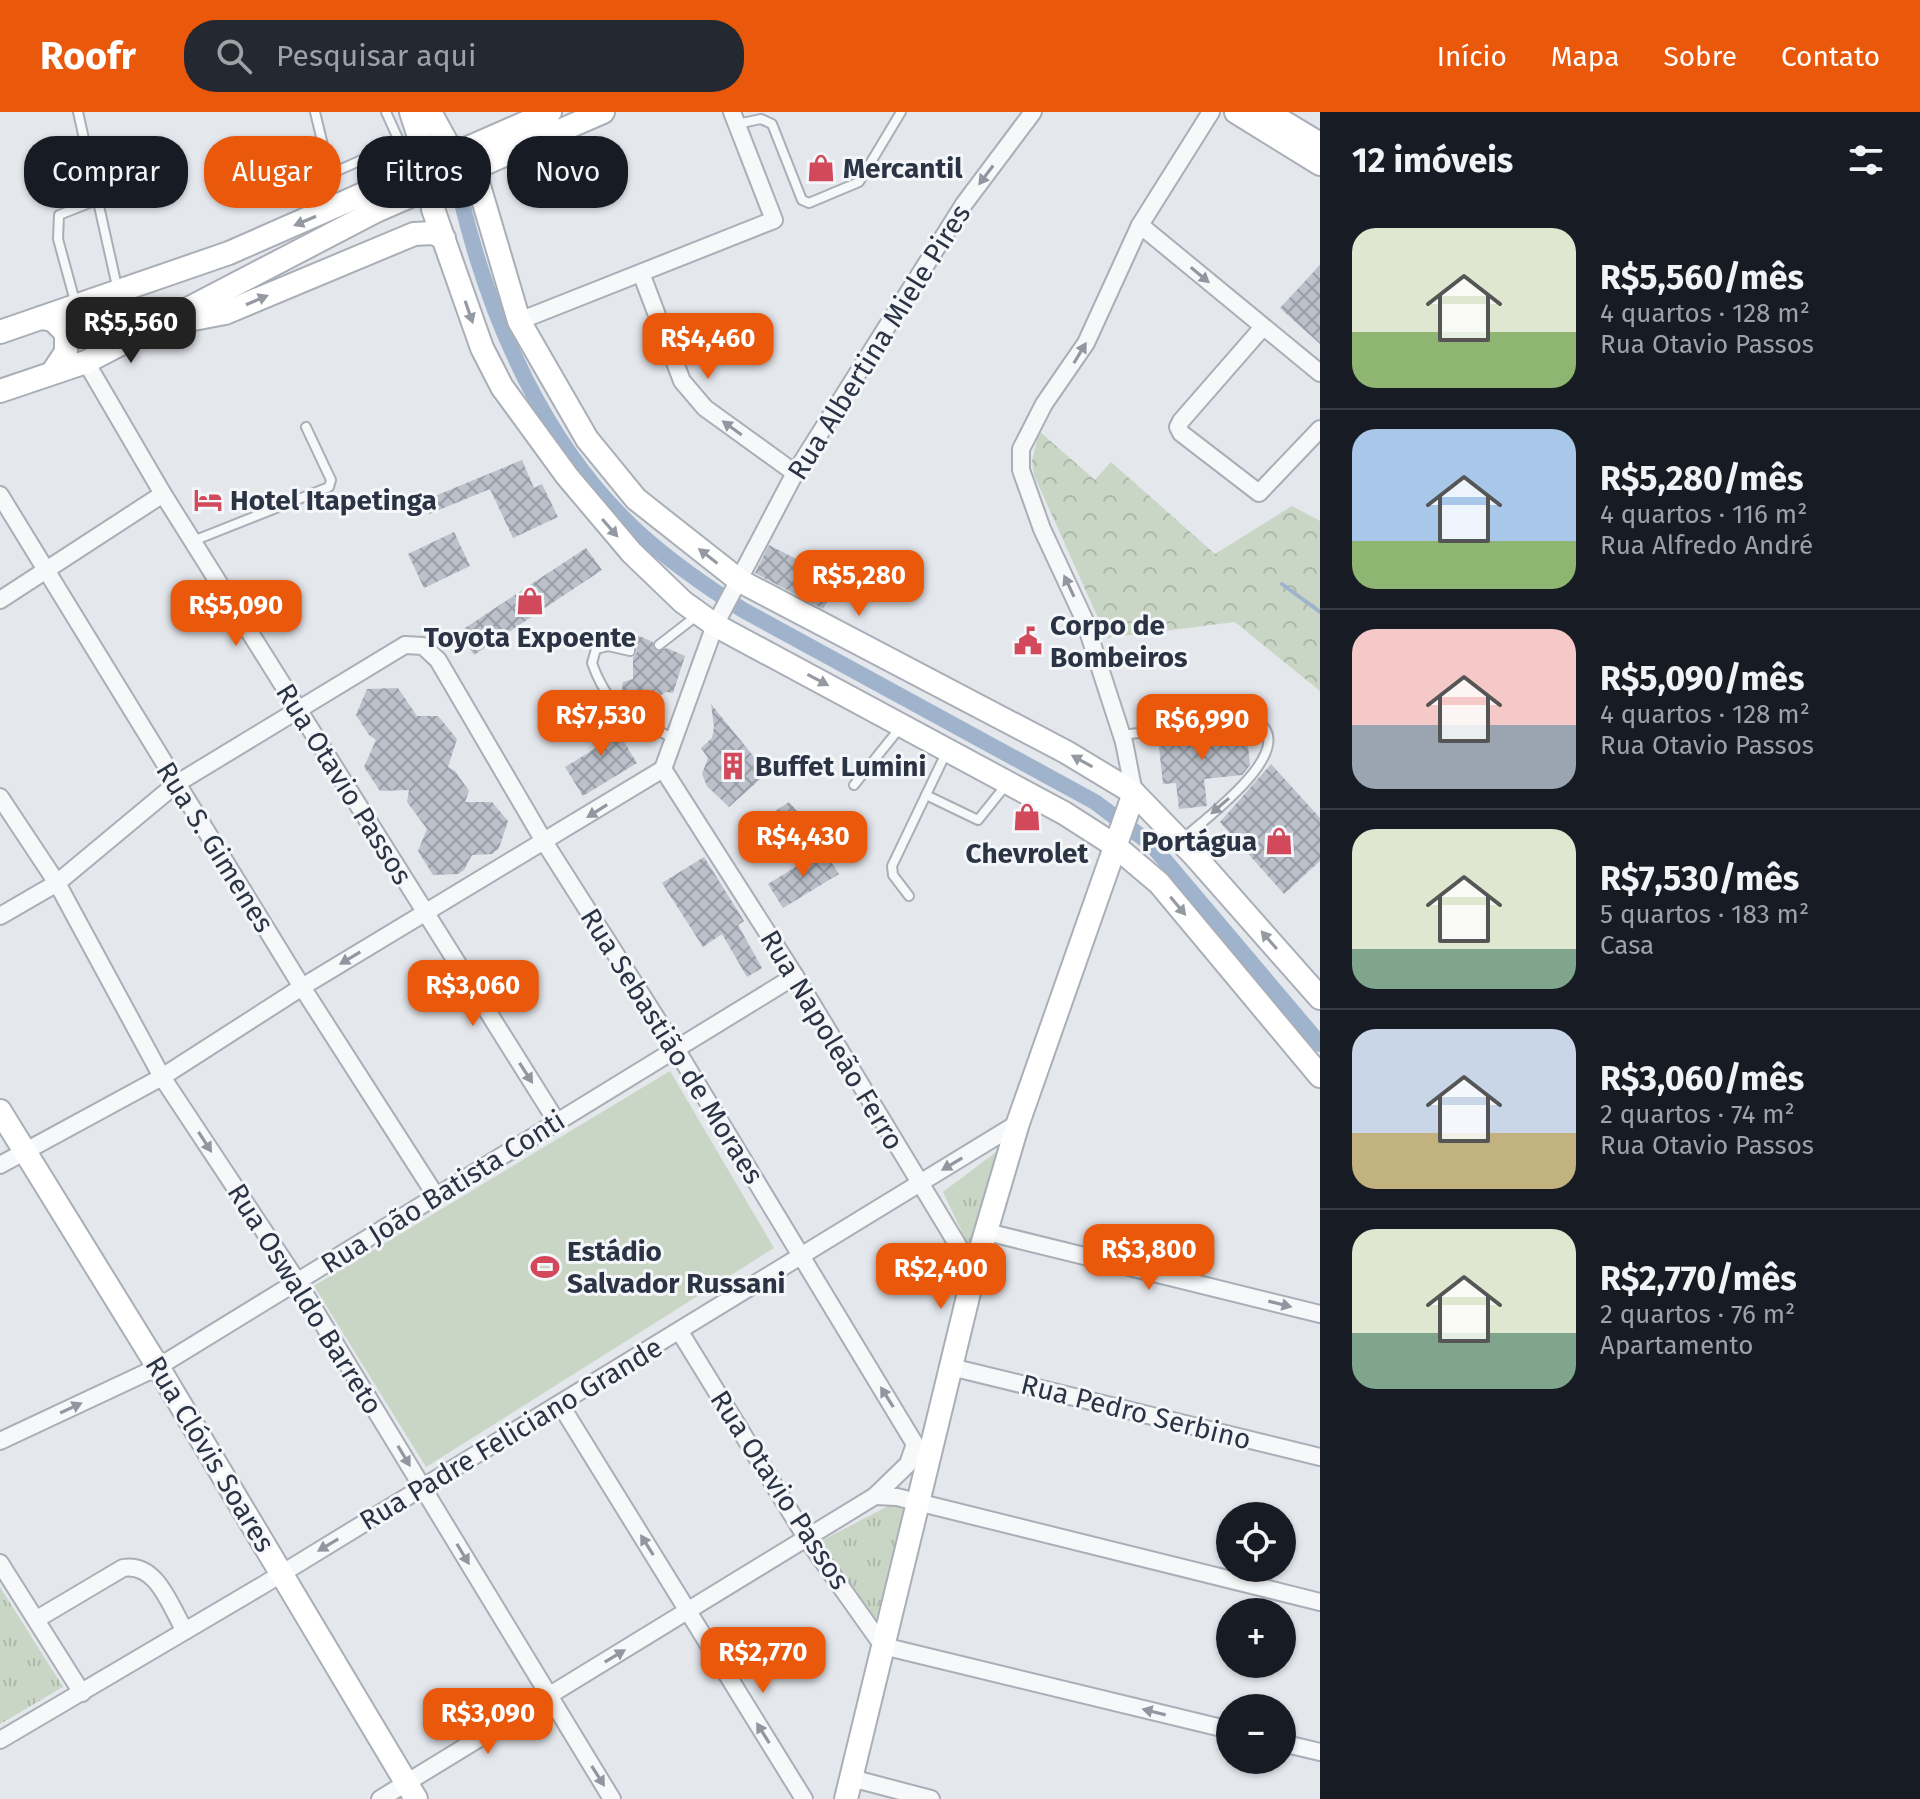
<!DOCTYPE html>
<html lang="pt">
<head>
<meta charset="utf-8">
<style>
  body { margin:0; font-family:"Fira Sans",sans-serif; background:#242831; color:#f1f3f6; height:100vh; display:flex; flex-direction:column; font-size:30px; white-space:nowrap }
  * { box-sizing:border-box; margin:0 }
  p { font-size:26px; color:#9ea1a6 }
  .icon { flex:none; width:44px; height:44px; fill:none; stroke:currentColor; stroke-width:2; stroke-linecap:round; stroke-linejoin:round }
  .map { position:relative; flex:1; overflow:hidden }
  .panel { display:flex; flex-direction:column; background:#171b24; width:600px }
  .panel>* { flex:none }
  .hud { position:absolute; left:24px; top:24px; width:760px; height:72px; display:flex; gap:16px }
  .controls { position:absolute; left:1216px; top:1390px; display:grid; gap:16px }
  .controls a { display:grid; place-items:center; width:80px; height:80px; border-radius:50%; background:#171b24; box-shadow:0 2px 6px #0004; font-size:40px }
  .price { position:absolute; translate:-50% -68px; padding:0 18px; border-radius:16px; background:#ea580c; color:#fff; font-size:26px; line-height:52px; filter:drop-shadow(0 2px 4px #0008) }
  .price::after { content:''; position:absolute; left:50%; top:48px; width:24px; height:18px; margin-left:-12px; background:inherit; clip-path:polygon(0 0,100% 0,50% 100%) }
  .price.active { background:#222; color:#fff }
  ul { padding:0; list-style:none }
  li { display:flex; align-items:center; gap:24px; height:200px; padding:0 32px }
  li+li { border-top:2px solid #363941 }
  li span { display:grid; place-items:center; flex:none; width:224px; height:160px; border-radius:24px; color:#555 }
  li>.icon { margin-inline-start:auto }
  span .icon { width:96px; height:96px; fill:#fffc; stroke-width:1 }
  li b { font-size:34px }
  h2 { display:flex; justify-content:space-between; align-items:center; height:96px; padding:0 32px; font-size:34px }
  .pill { padding:0 28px; border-radius:32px; background:#171b24; box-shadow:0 2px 6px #0004; font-size:28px; line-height:72px }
  .pill.active { background:#ea580c; color:#fff }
  header { display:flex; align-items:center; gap:48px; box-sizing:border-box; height:112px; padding:0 40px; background:#ea580c; color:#fff }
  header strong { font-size:38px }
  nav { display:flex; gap:44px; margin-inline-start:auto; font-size:28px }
  .search { width:560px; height:72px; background:#242831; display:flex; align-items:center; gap:20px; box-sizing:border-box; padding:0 28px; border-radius:32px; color:#9ea1a6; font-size:30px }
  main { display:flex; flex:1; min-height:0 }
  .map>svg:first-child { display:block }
  .grass { fill:#c9d6c5 }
  .forest { fill:url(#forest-crowns) }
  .park { fill:url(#park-tufts) }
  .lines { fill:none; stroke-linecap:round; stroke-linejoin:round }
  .stream { stroke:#9fb4cc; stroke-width:4 }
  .canal { stroke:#9fb4cc; stroke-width:16 }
  .building { fill:url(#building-cross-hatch) }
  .lane-casing { stroke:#a9aeb7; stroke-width:12 }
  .street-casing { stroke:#a9aeb7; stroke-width:20 }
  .secondary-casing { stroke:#a9aeb7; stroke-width:26 }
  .lane { stroke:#f7f8fa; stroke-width:8 }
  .street { stroke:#f7f8fa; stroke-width:16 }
  .secondary { stroke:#fff; stroke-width:22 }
  .oneway { fill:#9196a0 }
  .oneway2 { fill:#959aa2 }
  .labels { text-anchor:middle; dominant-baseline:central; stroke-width:6; stroke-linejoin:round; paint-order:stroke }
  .poi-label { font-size:28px; font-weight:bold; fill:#2b3445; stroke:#f4f6f9; text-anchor:start }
  .street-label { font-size:28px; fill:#2b3445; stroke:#f4f6f9 }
</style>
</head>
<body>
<header>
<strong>Roofr</strong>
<div class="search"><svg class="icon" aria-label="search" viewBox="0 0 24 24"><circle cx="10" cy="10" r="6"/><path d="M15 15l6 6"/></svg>Pesquisar aqui</div>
<nav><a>Início</a><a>Mapa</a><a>Sobre</a><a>Contato</a></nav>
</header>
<main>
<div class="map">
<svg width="1320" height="1687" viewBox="0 0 1320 1687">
  <defs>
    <pattern id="forest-crowns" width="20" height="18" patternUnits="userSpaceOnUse" patternTransform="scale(2)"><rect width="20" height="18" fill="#c9d6c5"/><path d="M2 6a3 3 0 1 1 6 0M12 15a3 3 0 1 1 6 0" fill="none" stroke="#adb8ab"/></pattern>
    <pattern id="park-tufts" width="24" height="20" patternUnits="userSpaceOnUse" patternTransform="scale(2)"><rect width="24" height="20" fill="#c9d6c5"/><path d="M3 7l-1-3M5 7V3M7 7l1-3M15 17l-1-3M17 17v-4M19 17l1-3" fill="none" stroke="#adb8ab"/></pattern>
    <pattern id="building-cross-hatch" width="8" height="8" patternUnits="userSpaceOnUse" patternTransform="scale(2)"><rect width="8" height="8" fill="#bbc0ca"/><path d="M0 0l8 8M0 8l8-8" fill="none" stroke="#989da6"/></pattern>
  </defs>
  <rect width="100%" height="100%" fill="#e4e7ec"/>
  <path class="grass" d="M670 959 774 1136 426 1355 314 1174Z"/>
  <path class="forest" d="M1039 319 1095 368 1111 350 1215 442 1292 394 1320 409V579L1235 510 1107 526 1034 363 1032 349Z"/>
  <g class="park">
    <path d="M1000 1037 971 1139 943 1080Z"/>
    <path d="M896 1390 908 1399 876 1507 817 1431Z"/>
    <path d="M0 1475 63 1575 0 1612Z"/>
  </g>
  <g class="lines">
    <path class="stream" d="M1282 472 1320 500"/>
    <path class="canal" d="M461 87C490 208 545 336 640 422 672 451 707 475 743 498L1095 690 1151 732 1320 932"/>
  </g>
  <g class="building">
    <path d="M1320 153V232L1280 196Z"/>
    <path d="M522 348 534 376 542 372 558 405 513 426 490 377 429 402 423 389Z"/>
    <path d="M454 420 470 454 424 476 408 442Z"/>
    <path d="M769 433 839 469 823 497 755 461Z"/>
    <path d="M586 436 602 458 474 543 459 520Z"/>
    <path d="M639 524 653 530 656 539 667 536 685 544 673 581 666 580 637 598 622 579 623 570 633 567V545L637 540 634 533 624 529Z"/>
    <path d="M398 576 417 604H438L457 627 448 655 455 659 469 679 465 690H492L508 709 499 736 492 742 472 743 464 758 458 762 433 763 418 739 427 717 407 690 409 678 380 679 364 655 376 628 369 623 356 603 367 577Z"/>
    <path d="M711 592 767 661 729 695 707 674 702 662 708 646 701 636 712 626 714 615Z"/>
    <path d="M608 604 637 651 583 684 565 655 596 636 585 618Z"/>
    <path d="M1246 615 1250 653 1242 663 1204 667 1207 694 1179 697 1176 671 1163 672 1158 626Z"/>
    <path d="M1271 652 1320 706V749L1284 782 1220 710Z"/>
    <path d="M789 690 809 712 753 749 745 736 749 731 742 720Z"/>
    <path d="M823 738 839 762 783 796 768 772Z"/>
    <path d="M704 745 744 809 738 813 762 856 747 865 722 822 703 835 662 771Z"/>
  </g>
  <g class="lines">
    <defs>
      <g id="lane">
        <path d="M78 0 118 179"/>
        <path d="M315 0 330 62 400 31 386 0"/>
        <path d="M737 12 761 7 772 12 802 88 809 91 859 70 901 0"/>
        <path d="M76 193 58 127 59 103 97 88"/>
        <path d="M193 429 329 375 331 368 306 315"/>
        <path d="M659 533 699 502"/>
        <path d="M630 539 608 534 596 537 592 551C610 601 630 603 674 627"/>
        <path d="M1122 623 1253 607C1307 633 1204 708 1181 728"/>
        <path d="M854 673 899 617"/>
        <path d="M926 683 978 708 1006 673"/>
        <path d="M909 784 893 763 892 754 947 639"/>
      </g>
      <g id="street">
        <path d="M1140 113 1320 261"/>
        <path d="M641 161 682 269 705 296 795 361"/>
        <path d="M519 209 774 108 732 0"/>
        <path d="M1263 215 1181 309 1178 315 1181 321 1259 381 1320 317"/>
        <path d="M86 250 163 382 557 1010"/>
        <path d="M0 383 302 875 436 1084"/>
        <path d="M0 488 163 382"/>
        <path d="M663 657 715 513 795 361 964 92 1033 0"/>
        <path d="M663 657 795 864 974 1160"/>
        <path d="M1134 681 1124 630 1084 507 1042 417 1021 358V337L1044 292 1086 231 1140 113 1211 0"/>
        <path d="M0 685 57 771 162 965 297 1169 612 1687"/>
        <path d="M0 804 57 771 176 672 405 533 423 534 438 548 545 731 676 937 927 1352"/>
        <path d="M0 1053 162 965 302 875 663 657"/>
        <path d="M987 1120 1320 1202"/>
        <path d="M680 1220 807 1427 883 1534 1230 1618"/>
        <path d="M951 1255 1320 1345"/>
        <path d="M560 1292 804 1687"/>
        <path d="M0 1329 158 1255 795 864"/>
        <path d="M875 1384 897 1385 1320 1490"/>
        <path d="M0 1451 82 1581"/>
        <path d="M37 1507 123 1456C157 1450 170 1494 185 1519"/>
        <path d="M0 1628 263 1473 1018 1011"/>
        <path d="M1282 1631 1320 1640"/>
        <path d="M851 1666 931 1687"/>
        <path d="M380 1687 875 1384 908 1352 915 1332"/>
      </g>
      <g id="secondary">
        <path d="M411 0 425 43 433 97 482 236 502 275 567 364 632 441 683 490 715 513 1064 701 1114 733 1159 771 1320 964"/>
        <path d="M430 0 447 31 474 57 519 209 587 327 636 387 740 469 1066 640 1134 681 1193 742 1320 886"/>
        <path d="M1236 0 1320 52"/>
        <path d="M1267 0 1320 32"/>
        <path d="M41 206 53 208 66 221V240L52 261"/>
        <path d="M183 209 225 201 414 122 433 121 444 126"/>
        <path d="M0 220 229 141 550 0"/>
        <path d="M0 279 86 250 376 99 603 0"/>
        <path d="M0 999 158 1255 416 1687"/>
        <path d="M846 1687 974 1160 1018 1011 1134 681"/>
      </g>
    </defs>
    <use href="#lane" class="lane-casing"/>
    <use href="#street" class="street-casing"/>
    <use href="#secondary" class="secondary-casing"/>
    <use href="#lane" class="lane"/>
    <use href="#street" class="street"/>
    <use href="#secondary" class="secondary"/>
  </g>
  <defs><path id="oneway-solid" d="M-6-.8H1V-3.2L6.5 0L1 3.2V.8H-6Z" transform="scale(2)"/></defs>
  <g class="oneway">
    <use href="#oneway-solid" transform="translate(986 63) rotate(127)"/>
    <use href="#oneway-solid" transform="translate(1200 163) rotate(40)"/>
    <use href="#oneway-solid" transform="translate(1080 241) rotate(-59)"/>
    <use href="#oneway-solid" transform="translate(732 316) rotate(-144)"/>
    <use href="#oneway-solid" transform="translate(1069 474) rotate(-115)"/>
    <use href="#oneway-solid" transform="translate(1220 694) rotate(139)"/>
    <use href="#oneway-solid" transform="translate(597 699) rotate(148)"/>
    <use href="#oneway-solid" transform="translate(350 846) rotate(149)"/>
    <use href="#oneway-solid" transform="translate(526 961) rotate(57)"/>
    <use href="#oneway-solid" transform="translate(205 1030) rotate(57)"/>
    <use href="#oneway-solid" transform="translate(952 1052) rotate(149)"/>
    <use href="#oneway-solid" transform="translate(1280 1192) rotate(14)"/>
    <use href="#oneway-solid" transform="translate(887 1285) rotate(-122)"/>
    <use href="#oneway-solid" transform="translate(71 1296) rotate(-25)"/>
    <use href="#oneway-solid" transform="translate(404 1344) rotate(59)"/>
    <use href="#oneway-solid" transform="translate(328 1433) rotate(149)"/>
    <use href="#oneway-solid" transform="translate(647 1433) rotate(-122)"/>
    <use href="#oneway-solid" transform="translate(463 1442) rotate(59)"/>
    <use href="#oneway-solid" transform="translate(615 1544) rotate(-31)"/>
    <use href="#oneway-solid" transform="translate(1154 1600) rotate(-166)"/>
    <use href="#oneway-solid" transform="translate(763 1621) rotate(-122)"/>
    <use href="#oneway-solid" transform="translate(598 1664) rotate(58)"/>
  </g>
  <g class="oneway2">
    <use href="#oneway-solid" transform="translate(305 109) rotate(157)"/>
    <use href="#oneway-solid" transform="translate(257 188) rotate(-23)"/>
    <use href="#oneway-solid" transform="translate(469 200) rotate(71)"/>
    <use href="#oneway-solid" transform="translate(610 416) rotate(49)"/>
    <use href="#oneway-solid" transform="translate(708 444) rotate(-142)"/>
    <use href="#oneway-solid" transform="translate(818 568) rotate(28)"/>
    <use href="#oneway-solid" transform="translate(1082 649) rotate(-151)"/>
    <use href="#oneway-solid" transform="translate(1178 794) rotate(50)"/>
    <use href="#oneway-solid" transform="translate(1269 828) rotate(-131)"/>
  </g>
  <defs>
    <symbol id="shop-bare" viewBox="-9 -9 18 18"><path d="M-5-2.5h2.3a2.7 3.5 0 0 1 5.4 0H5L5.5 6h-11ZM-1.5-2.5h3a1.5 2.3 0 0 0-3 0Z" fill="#d1495b" stroke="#f4f6f9" stroke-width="2.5" paint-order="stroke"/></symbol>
    <symbol id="hotel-bare" viewBox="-9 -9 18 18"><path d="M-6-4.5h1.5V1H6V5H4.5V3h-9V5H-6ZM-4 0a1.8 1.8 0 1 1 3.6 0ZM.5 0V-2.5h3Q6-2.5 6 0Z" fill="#d1495b" stroke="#f4f6f9" stroke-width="2.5" paint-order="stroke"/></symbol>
    <symbol id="civic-bare" viewBox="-9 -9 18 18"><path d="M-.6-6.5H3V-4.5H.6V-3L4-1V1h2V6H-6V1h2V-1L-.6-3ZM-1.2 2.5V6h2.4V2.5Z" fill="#d1495b" stroke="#f4f6f9" stroke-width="2.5" paint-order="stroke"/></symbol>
    <symbol id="building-bare" viewBox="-9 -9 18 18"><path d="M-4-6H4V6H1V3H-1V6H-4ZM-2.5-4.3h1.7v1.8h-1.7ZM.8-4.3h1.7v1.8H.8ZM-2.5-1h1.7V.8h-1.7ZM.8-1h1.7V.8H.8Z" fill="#d1495b" stroke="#f4f6f9" stroke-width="2.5" paint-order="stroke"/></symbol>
    <symbol id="stadium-bare" viewBox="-9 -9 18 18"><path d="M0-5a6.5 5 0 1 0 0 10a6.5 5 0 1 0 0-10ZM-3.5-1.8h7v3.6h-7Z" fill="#d1495b" stroke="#f4f6f9" stroke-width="2.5" paint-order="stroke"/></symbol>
  </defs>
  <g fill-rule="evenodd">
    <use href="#shop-bare" x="801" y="36" width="40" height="40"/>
    <use href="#hotel-bare" x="188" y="368" width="40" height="40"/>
    <use href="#shop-bare" x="510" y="469" width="40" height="40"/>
    <use href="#civic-bare" x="1008" y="509" width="40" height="40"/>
    <use href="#building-bare" x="713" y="634" width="40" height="40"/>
    <use href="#shop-bare" x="1007" y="685" width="40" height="40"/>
    <use href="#shop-bare" x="1259" y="709" width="40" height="40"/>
    <use href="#stadium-bare" x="525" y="1135" width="40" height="40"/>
  </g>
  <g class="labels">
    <g class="poi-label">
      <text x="843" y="56">Mercantil</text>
      <text x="230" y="388">Hotel Itapetinga</text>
      <text x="1050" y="513">Corpo de<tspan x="1050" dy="32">Bombeiros</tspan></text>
      <text x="530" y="525" text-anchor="middle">Toyota Expoente</text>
      <text x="755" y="654">Buffet Lumini</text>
      <text x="1257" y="729" text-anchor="end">Portágua</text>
      <text x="1027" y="741" text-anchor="middle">Chevrolet</text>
      <text x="567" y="1139">Estádio<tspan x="567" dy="32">Salvador Russani</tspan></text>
    </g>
    <g class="street-label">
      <text transform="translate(879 230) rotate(-58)">Rua Albertina Miele Pires</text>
      <text transform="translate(344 672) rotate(58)">Rua Otavio Passos</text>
      <text transform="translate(215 735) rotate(58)">Rua S. Gimenes</text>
      <text transform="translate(832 928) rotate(59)">Rua Napoleão Ferro</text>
      <text transform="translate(672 934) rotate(58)">Rua Sebastião de Moraes</text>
      <text transform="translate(443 1080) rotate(-32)">Rua João Batista Conti</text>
      <text transform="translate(305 1187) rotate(58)">Rua Oswaldo Barreto</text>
      <text transform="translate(1136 1300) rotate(14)">Rua Pedro Serbino</text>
      <text transform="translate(511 1322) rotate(-31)">Rua Padre Feliciano Grande</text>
      <text transform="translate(210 1342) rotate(59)">Rua Clóvis Soares</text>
      <text transform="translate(780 1378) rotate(57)">Rua Otavio Passos</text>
    </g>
  </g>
</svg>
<div class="controls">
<a><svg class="icon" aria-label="locate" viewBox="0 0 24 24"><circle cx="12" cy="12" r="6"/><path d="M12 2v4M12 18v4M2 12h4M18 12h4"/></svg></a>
<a>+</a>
<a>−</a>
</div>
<b class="price active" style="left:131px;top:253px">R$5,560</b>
<b class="price" style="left:708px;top:269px">R$4,460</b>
<b class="price" style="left:859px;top:506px">R$5,280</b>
<b class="price" style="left:236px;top:536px">R$5,090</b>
<b class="price" style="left:601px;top:646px">R$7,530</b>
<b class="price" style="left:1202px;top:650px">R$6,990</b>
<b class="price" style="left:803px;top:767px">R$4,430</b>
<b class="price" style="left:473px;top:916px">R$3,060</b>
<b class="price" style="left:1149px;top:1180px">R$3,800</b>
<b class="price" style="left:941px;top:1199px">R$2,400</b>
<b class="price" style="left:763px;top:1583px">R$2,770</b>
<b class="price" style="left:488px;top:1644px">R$3,090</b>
<div class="hud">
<a class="pill">Comprar</a>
<a class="pill active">Alugar</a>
<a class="pill">Filtros</a>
<a class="pill">Novo</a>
</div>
</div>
<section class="panel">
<h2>12 imóveis<svg class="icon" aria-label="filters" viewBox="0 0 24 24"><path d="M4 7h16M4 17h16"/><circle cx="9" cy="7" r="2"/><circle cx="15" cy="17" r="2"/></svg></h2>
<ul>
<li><span style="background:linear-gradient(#dfe7d0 65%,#8fb573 0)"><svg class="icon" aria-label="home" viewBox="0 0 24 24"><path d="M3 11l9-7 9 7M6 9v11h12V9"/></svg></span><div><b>R$5,560/mês</b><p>4 quartos · 128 m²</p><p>Rua Otavio Passos</p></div></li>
<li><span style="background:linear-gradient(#a9c7e8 70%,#8fb573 0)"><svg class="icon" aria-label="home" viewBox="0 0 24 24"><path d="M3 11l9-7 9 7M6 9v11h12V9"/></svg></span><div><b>R$5,280/mês</b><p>4 quartos · 116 m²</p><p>Rua Alfredo André</p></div></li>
<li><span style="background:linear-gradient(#f6c9c9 60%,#9aa5b1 0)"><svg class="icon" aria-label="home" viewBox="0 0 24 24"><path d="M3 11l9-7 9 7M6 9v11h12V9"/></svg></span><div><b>R$5,090/mês</b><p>4 quartos · 128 m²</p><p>Rua Otavio Passos</p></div></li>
<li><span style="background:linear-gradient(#dfe7d0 75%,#7fa58c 0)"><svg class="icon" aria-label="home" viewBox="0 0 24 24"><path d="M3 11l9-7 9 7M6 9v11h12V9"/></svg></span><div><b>R$7,530/mês</b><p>5 quartos · 183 m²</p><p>Casa</p></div></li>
<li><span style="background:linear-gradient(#c9d6e8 65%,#c2b280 0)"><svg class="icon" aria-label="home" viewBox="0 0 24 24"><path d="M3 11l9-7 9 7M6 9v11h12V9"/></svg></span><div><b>R$3,060/mês</b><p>2 quartos · 74 m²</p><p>Rua Otavio Passos</p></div></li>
<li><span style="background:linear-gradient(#dfe7d0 65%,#7fa58c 0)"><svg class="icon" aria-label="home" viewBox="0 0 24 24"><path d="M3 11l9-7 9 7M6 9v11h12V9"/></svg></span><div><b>R$2,770/mês</b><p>2 quartos · 76 m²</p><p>Apartamento</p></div></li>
</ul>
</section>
</main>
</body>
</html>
